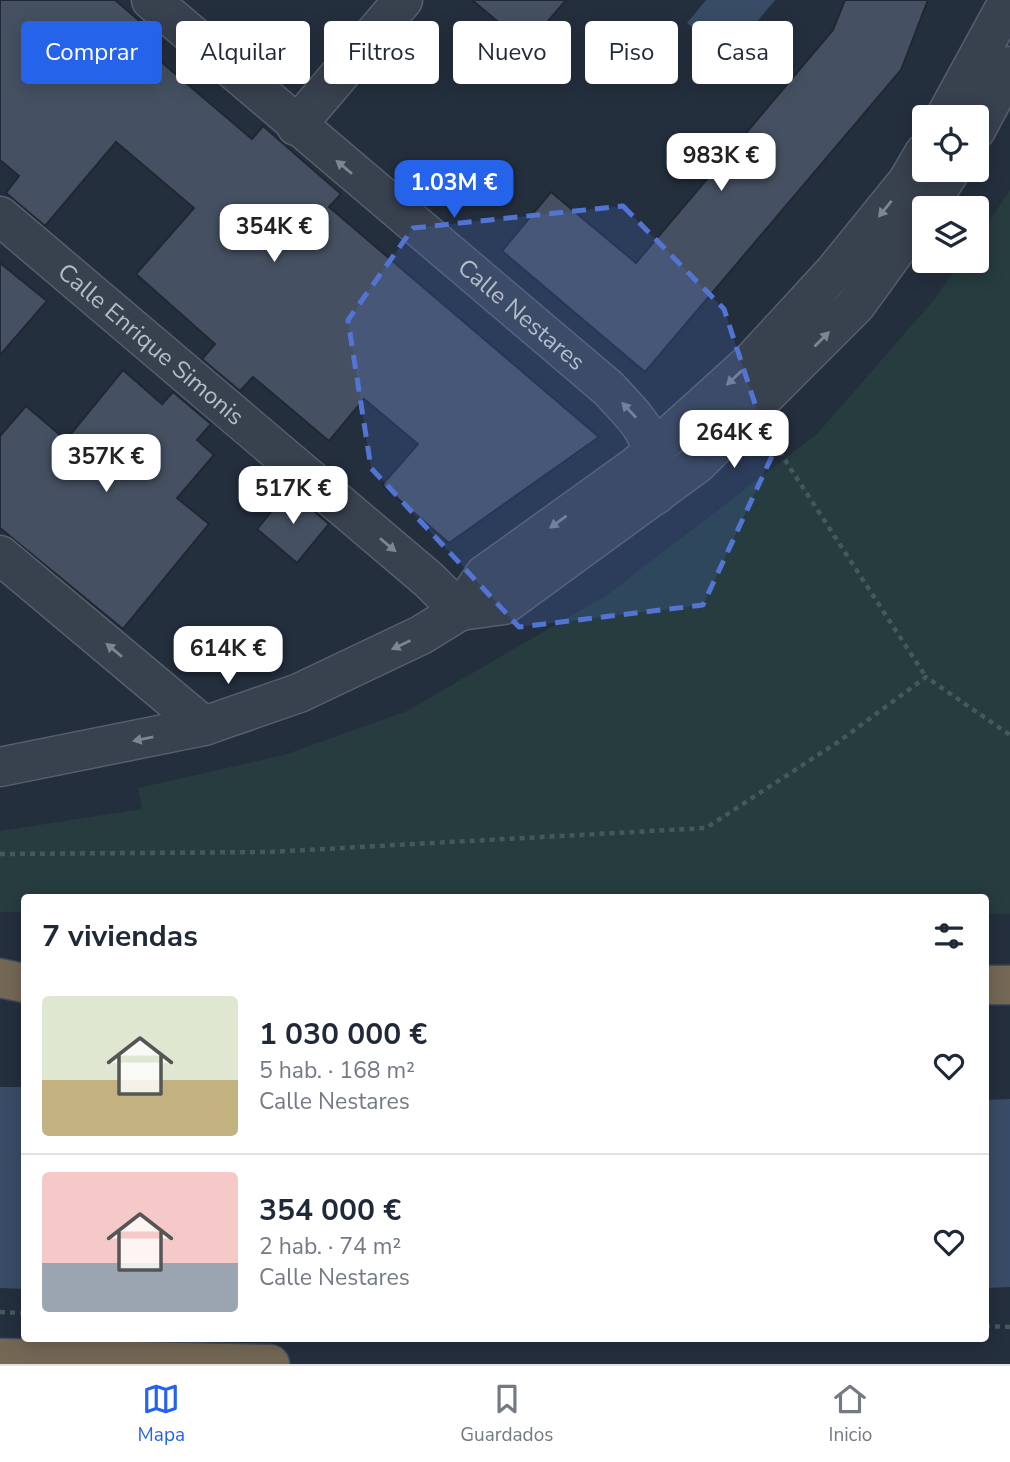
<!DOCTYPE html>
<html lang="es">
<head>
<meta charset="utf-8">
<style>
  body { margin:0; font-family:"Nunito Sans",sans-serif; background:#f2f2f3; color:#1f2937; height:100vh; display:flex; flex-direction:column; font-size:26px; white-space:nowrap }
  * { box-sizing:border-box; margin:0 }
  p { font-size:23px; color:#747a83 }
  .icon { flex:none; width:38px; height:38px; fill:none; stroke:currentColor; stroke-width:2; stroke-linecap:round; stroke-linejoin:round }
  .map { position:relative; flex:1; overflow:hidden }
  .side { position:absolute; left:21px; top:894px; width:968px; height:448px; display:flex; flex-direction:column; background:#fff; border-radius:7px; box-shadow:0 4px 18px #0003 }
  .side>* { flex:none }
  .hud { position:absolute; left:21px; top:21px; width:970px; height:63px; display:flex; gap:14px }
  .buttons { position:absolute; left:912px; top:105px; display:grid; gap:14px }
  .buttons a { display:grid; place-items:center; width:77px; height:77px; border-radius:7px; background:#fff; box-shadow:0 4px 18px #0003; font-size:35px }
  .price { position:absolute; translate:-50% -60px; padding:0 16px; border-radius:14px; background:#fff; color:#222; font-size:23px; line-height:46px; filter:drop-shadow(0 2px 4px #0008) }
  .price::after { content:''; position:absolute; left:50%; top:42px; width:21px; height:16px; margin-left:-10px; background:inherit; clip-path:polygon(0 0,100% 0,50% 100%) }
  .price.active { background:#2563eb; color:#fff }
  ul { padding:0; list-style:none }
  li { display:flex; align-items:center; gap:21px; height:175px; padding:0 21px }
  li+li { border-top:2px solid #e0e1e3 }
  li span { display:grid; place-items:center; flex:none; width:196px; height:140px; border-radius:7px; color:#555 }
  li>.icon { margin-inline-start:auto }
  span .icon { width:84px; height:84px; fill:#fffc; stroke-width:1 }
  li b { font-size:30px }
  h2 { display:flex; justify-content:space-between; align-items:center; height:84px; padding:0 21px; font-size:30px }
  .pill { padding:0 24px; border-radius:7px; background:#fff; box-shadow:0 4px 18px #0003; font-size:24px; line-height:63px }
  .pill.active { background:#2563eb; color:#fff }
  .tabs { display:flex; justify-content:space-around; align-items:center; height:98px; border-top:2px solid #e0e1e3; background:#fff; font-size:19px; color:#747a83 }
  .tabs a { display:grid; justify-items:center; gap:4px }
  .tabs .active { color:#2563eb }
  .map>svg:first-child { display:block }
  .green { fill:#263c3f }
  .water { fill:#394c67 }
  .building { fill:#455162; stroke:#1f2835; stroke-width:2 }
  .lines { fill:none; stroke-linecap:round; stroke-linejoin:round }
  .minor-casing { stroke:#565f6c; stroke-width:41 }
  .highway-casing { stroke:#434c59; stroke-width:41 }
  .path { stroke:#44595c; stroke-width:4.5; stroke-dasharray:5 5; stroke-linecap:butt }
  .minor { stroke:#38414e; stroke-width:38 }
  .highway { stroke:#746855; stroke-width:38 }
  .oneway { fill:#7c8592 }
  .marked { fill:#5274d3; fill-opacity:0.2; stroke:#5274d3; stroke-width:5; stroke-dasharray:14 9; stroke-linejoin:round }
  .labels { text-anchor:middle; dominant-baseline:central; stroke-width:6; stroke-linejoin:round; paint-order:stroke }
  .street-label { font-size:24px; fill:#b4bcc9; stroke:#1d2633 }
</style>
</head>
<body>
<div class="map">
<svg width="1010" height="1364" viewBox="0 0 1010 1364">
  <rect width="100%" height="100%" fill="#242f3e"/>
  <path class="green" d="M1010 190V914H985V898H24V912H0V831L142 809 138 788 284 755 407 711 607 595 818 433 933 301 961 261H976L977 239Z"/>
  <g class="water">
    <path d="M706 0H775L728 57 687 23Z"/>
    <path d="M0 1087H24V1289L0 1288Z"/>
    <path d="M1010 1099V1287L985 1288V1100Z"/>
  </g>
  <g class="building">
    <path d="M0 0H115L164 42 153 55 252 139 263 126 341 194 329 207 599 437 449 543 382 485 418 444 364 399 329 441 253 377 240 391 202 359 215 344 136 274 194 208 116 142 45 226 6 193 19 176 0 160Z"/>
    <path d="M472 0H566L527 46Z"/>
    <path d="M845 0H928L901 70 645 372 502 251 551 192 636 263 833 30Z"/>
    <path d="M0 263 47 301 0 355Z"/>
    <path d="M123 370 162 404 173 392 211 424 197 440 214 455 177 498 209 524 123 629 0 528V436L26 406 66 440Z"/>
    <path d="M289 490 329 524 297 563 257 529Z"/>
  </g>
  <g class="lines">
    <defs>
      <g id="minor">
        <path id="s1" d="M151 0 608 388C649 432 653 434 656 495"/>
        <path d="M945 117 1009 0"/>
        <path d="M296 126 403 0"/>
        <path d="M976 130 1010 66"/>
        <path d="M926 208 951 170"/>
        <path id="s2" d="M0 216 429 580 460 611"/>
        <path d="M0 555 204 726"/>
        <path d="M460 611 504 605 697 464 856 305 924 211"/>
        <path d="M0 767 204 726 299 693 421 635 460 611 484 575 636 466 752 361 834 272 907 182 924 153"/>
      </g>
      <g id="highway">
        <path d="M0 978 24 983"/>
        <path d="M985 985H1010"/>
        <path d="M0 1358 270 1364"/>
      </g>
    </defs>
    <use href="#minor" class="minor-casing"/>
    <use href="#highway" class="highway-casing"/>
    <g class="path">
      <path d="M774 443 926 677"/>
      <path d="M0 854 269 852 706 828 838 742 926 677 1010 735"/>
      <path d="M0 1312 24 1313"/>
      <path d="M985 1326 1010 1327"/>
    </g>
    <use href="#minor" class="minor"/>
    <use href="#highway" class="highway"/>
  </g>
  <defs><path id="oneway-solid" d="M-6-.8H1V-3.2L6.5 0L1 3.2V.8H-6Z" transform="scale(1.75)"/></defs>
  <g class="oneway">
    <use href="#oneway-solid" transform="translate(344 167) rotate(-140)"/>
    <use href="#oneway-solid" transform="translate(885 209) rotate(129)"/>
    <use href="#oneway-solid" transform="translate(822 339) rotate(-45)"/>
    <use href="#oneway-solid" transform="translate(734 378) rotate(137)"/>
    <use href="#oneway-solid" transform="translate(629 410) rotate(-133)"/>
    <use href="#oneway-solid" transform="translate(558 522) rotate(144)"/>
    <use href="#oneway-solid" transform="translate(388 545) rotate(40)"/>
    <use href="#oneway-solid" transform="translate(401 645) rotate(155)"/>
    <use href="#oneway-solid" transform="translate(114 650) rotate(-140)"/>
    <use href="#oneway-solid" transform="translate(143 739) rotate(168)"/>
  </g>
  <path class="marked" d="M623 206 724 309 772 456 703 605 519 627 371 468 348 320 413 228Z"/>
  <g class="labels">
    <g class="street-label">
      <text stroke="none"><textPath href="#s1" startOffset="486">Calle Nestares</textPath></text>
      <text stroke="none"><textPath href="#s2" startOffset="198">Calle Enrique Simonis</textPath></text>
    </g>
  </g>
</svg>
<div class="buttons">
<a><svg class="icon" aria-label="locate" viewBox="0 0 24 24"><circle cx="12" cy="12" r="6"/><path d="M12 2v4M12 18v4M2 12h4M18 12h4"/></svg></a>
<a><svg class="icon" aria-label="layers" viewBox="0 0 24 24"><path d="M12 4l9 5-9 5-9-5zM3 14l9 5 9-5"/></svg></a>
</div>
<b class="price" style="left:721px;top:193px">983K €</b>
<b class="price active" style="left:454px;top:220px">1.03M €</b>
<b class="price" style="left:274px;top:264px">354K €</b>
<b class="price" style="left:734px;top:470px">264K €</b>
<b class="price" style="left:106px;top:494px">357K €</b>
<b class="price" style="left:293px;top:526px">517K €</b>
<b class="price" style="left:228px;top:686px">614K €</b>
<div class="hud">
<a class="pill active">Comprar</a>
<a class="pill">Alquilar</a>
<a class="pill">Filtros</a>
<a class="pill">Nuevo</a>
<a class="pill">Piso</a>
<a class="pill">Casa</a>
</div>
<section class="side">
<h2>7 viviendas<svg class="icon" aria-label="filters" viewBox="0 0 24 24"><path d="M4 7h16M4 17h16"/><circle cx="9" cy="7" r="2"/><circle cx="15" cy="17" r="2"/></svg></h2>
<ul>
<li><span style="background:linear-gradient(#dfe7d0 60%,#c2b280 0)"><svg class="icon" aria-label="home" viewBox="0 0 24 24"><path d="M3 11l9-7 9 7M6 9v11h12V9"/></svg></span><div><b>1 030 000 €</b><p>5 hab. · 168 m²</p><p>Calle Nestares</p></div><svg class="icon" aria-label="heart" viewBox="0 0 24 24"><path d="M12 20l-8-8c-3-5 5-10 8-4 3-6 11-1 8 4z"/></svg></li>
<li><span style="background:linear-gradient(#f6c9c9 65%,#9aa5b1 0)"><svg class="icon" aria-label="home" viewBox="0 0 24 24"><path d="M3 11l9-7 9 7M6 9v11h12V9"/></svg></span><div><b>354 000 €</b><p>2 hab. · 74 m²</p><p>Calle Nestares</p></div><svg class="icon" aria-label="heart" viewBox="0 0 24 24"><path d="M12 20l-8-8c-3-5 5-10 8-4 3-6 11-1 8 4z"/></svg></li>
</ul>
</section>
</div>
<nav class="tabs">
<a class="active"><svg class="icon" aria-label="map" viewBox="0 0 24 24"><path d="M3 6l6-2 6 2 6-2v14l-6 2-6-2-6 2zM9 4v14M15 6v14"/></svg>Mapa</a>
<a><svg class="icon" aria-label="saved" viewBox="0 0 24 24"><path d="M7 4h10v16l-5-4-5 4z"/></svg>Guardados</a>
<a><svg class="icon" aria-label="home" viewBox="0 0 24 24"><path d="M3 11l9-7 9 7M6 9v11h12V9"/></svg>Inicio</a>
</nav>
</body>
</html>
